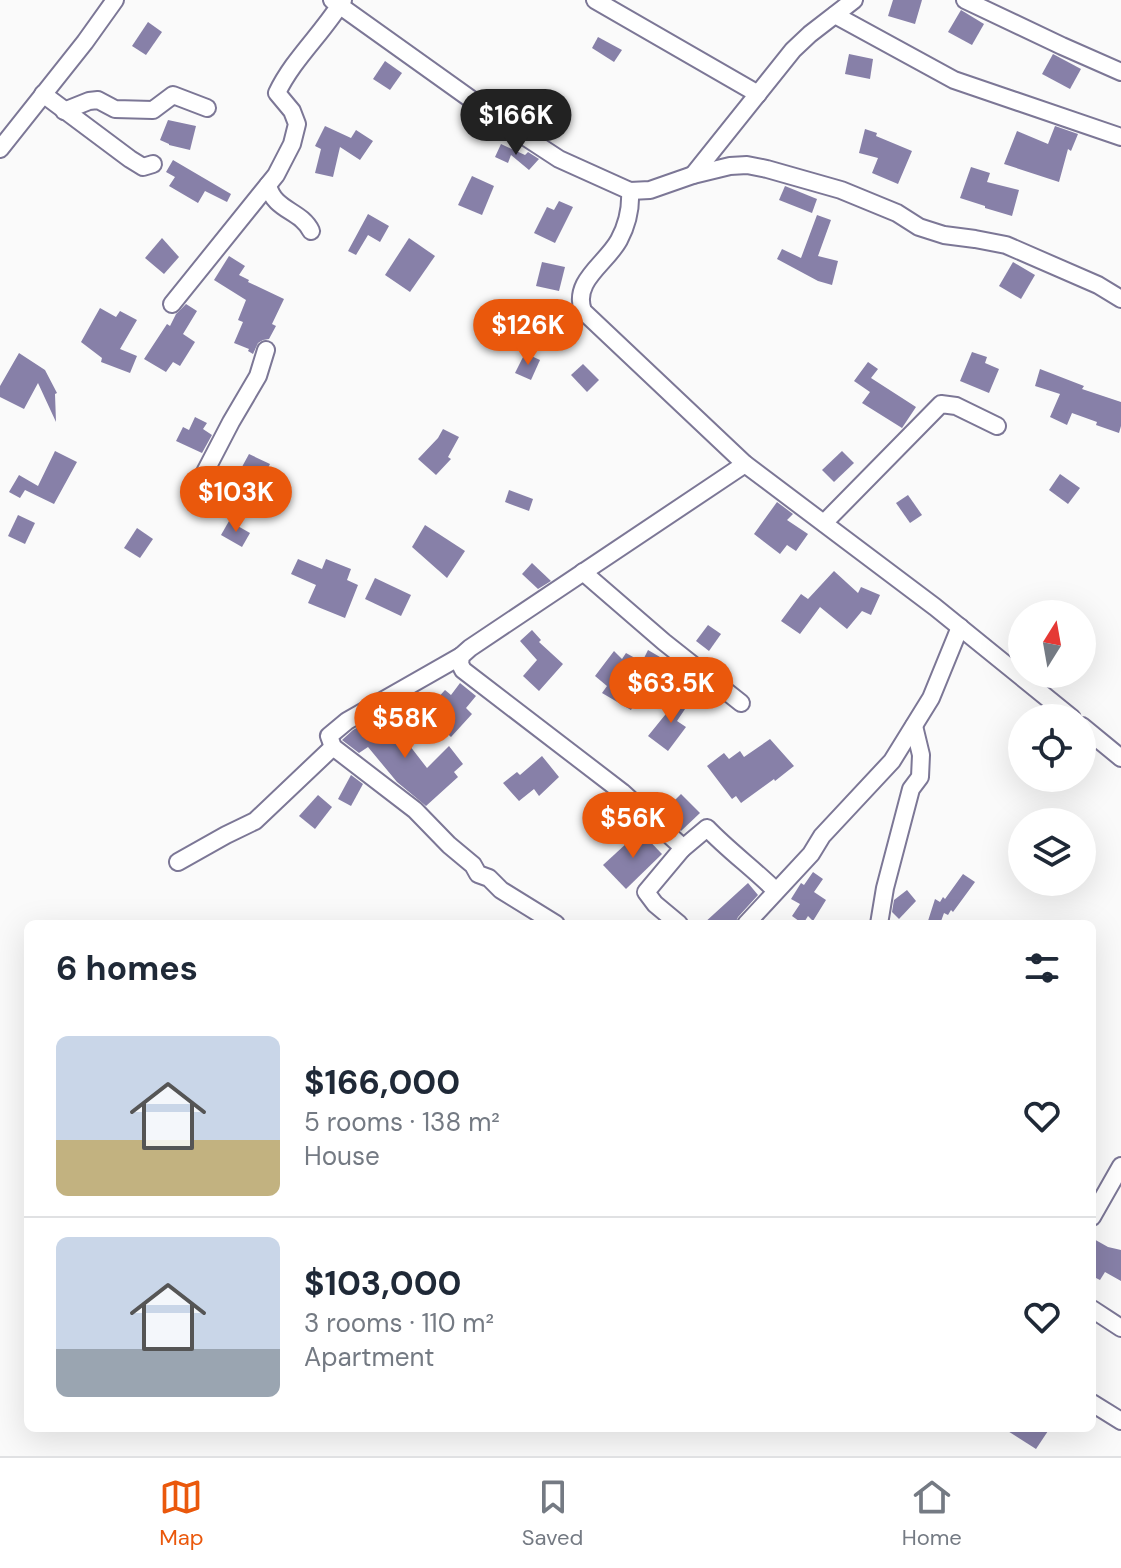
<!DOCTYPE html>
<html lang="en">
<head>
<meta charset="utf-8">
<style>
  body { margin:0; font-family:"DM Sans",sans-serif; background:#f6f6f7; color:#1f2937; height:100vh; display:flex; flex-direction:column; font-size:30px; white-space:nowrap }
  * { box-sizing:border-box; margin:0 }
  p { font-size:26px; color:#747a83 }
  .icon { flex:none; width:44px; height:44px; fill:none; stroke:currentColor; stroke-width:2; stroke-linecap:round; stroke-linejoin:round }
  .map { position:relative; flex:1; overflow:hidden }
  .side { position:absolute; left:24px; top:920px; width:1072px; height:512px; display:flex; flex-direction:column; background:#fff; border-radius:12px; box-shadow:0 8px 32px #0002 }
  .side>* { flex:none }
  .needle { width:52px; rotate:11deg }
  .fabs { position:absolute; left:1008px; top:600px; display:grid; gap:16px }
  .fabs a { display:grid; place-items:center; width:88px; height:88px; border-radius:50%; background:#fff; box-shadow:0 8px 32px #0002; font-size:40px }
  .price { position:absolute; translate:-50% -68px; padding:0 18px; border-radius:28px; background:#ea580c; color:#fff; font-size:26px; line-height:52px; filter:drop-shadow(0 2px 4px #0008) }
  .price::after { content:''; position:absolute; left:50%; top:48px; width:24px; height:18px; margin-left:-12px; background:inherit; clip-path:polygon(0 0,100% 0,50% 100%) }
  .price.current { background:#222; color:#fff }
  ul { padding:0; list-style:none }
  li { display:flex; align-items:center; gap:24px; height:200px; padding:0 32px }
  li+li { border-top:2px solid #e0e1e3 }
  li span { display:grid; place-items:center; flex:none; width:224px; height:160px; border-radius:12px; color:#555 }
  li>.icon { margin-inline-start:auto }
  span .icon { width:96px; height:96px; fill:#fffc; stroke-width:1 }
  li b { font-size:34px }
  h2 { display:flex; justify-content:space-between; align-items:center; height:96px; padding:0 32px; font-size:34px }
  .dock { display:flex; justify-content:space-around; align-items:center; height:112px; border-top:2px solid #e0e1e3; background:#fff; font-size:22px; color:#747a83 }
  .dock a { display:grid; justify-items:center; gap:4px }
  .dock .current { color:#ea580c }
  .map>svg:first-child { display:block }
  .building { fill:#8780a8 }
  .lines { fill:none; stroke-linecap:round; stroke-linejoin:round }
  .minor-casing { stroke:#7c7796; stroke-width:20 }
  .minor { stroke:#fff; stroke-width:16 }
</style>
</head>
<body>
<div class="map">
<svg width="1121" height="1456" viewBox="0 0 1121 1456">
  <rect width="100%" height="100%" fill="#fafafa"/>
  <g class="building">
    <path d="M893 0H922L915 24 888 16Z"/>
    <path d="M961 10 984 24 972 45 948 32Z"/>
    <path d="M148 22 162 32 146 55 132 46Z"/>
    <path d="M598 37 622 50 614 62 592 48Z"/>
    <path d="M849 54 873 59 870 79 845 74Z"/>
    <path d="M1053 54 1081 69 1070 89 1042 74Z"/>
    <path d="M385 61 402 73 390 90 373 79Z"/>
    <path d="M168 120 196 126 190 150 169 145V144L160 140Z"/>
    <path d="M325 126 351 138 356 130 373 141 360 160 340 147 333 177 315 173 321 149 315 146Z"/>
    <path d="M1055 126 1078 134 1071 151 1068 149 1059 182 1004 164 1017 131 1048 144Z"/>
    <path d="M865 129 877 133 876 136 912 151 898 184 872 173 878 158 859 153Z"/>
    <path d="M501 144 525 155 528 152 539 159 529 170 511 155 508 163 495 157Z"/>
    <path d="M173 160 231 194 227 202 205 191 198 203 169 186 175 177 166 172Z"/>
    <path d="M971 167 990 173 987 182 1019 190 1012 216 985 208V206L960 198Z"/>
    <path d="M472 176 494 186 482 215 458 205Z"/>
    <path d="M785 186 817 199 812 213 779 200Z"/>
    <path d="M559 201 573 207 555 243 534 233 547 207 554 210Z"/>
    <path d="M368 214 389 226 380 242 368 235 356 255 348 251Z"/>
    <path d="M817 215 831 220 818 256 838 261 832 285 818 281 777 259 782 249 801 258Z"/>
    <path d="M162 238 179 257 164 274 145 258Z"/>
    <path d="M409 238 435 256 410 292 385 275Z"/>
    <path d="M229 256 245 266 239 275 249 280 248 282 284 299 272 324 276 326 269 339 263 340 258 343 253 354 248 351 249 349 234 343 243 322 238 320 246 300 214 280Z"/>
    <path d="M542 262 565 267 559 291 536 286Z"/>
    <path d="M1013 262 1035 275 1021 299 999 286Z"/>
    <path d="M186 304 197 311 183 334 195 342 180 366 173 362 166 372 144 359 167 324 170 326 176 314Z"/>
    <path d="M100 308 116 317 120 311 137 320 120 349 137 356 130 373 101 362 102 358 81 342Z"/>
    <path d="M972 352 987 357 985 363 999 369 989 393 960 381Z"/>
    <path d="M19 353 45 370 57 393 55 394 56 422 38 383 24 409 0 397V386Z"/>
    <path d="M525 353 540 360 531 380 515 373Z"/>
    <path d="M868 362 878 369 871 378 916 407 902 428 862 403 870 392 854 381Z"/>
    <path d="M583 364 599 380 587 392 571 375Z"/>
    <path d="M1040 369 1084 386 1082 389 1121 402V426L1119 433 1096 425 1097 422 1072 413 1067 425 1050 417 1060 394 1035 386Z"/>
    <path d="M195 417 207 423 203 429 212 435 202 453 176 441 183 427 189 430Z"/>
    <path d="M443 429 459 437 448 457 451 459 436 475 418 459 438 438Z"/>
    <path d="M55 451 77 462 54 504 25 490 20 498 9 492 19 475 38 486Z"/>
    <path d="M842 451 854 463 834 482 822 470Z"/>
    <path d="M249 454 270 464 268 468 283 477 272 498 268 496 262 509 237 500 235 504 225 498Z"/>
    <path d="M1060 474 1080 488 1068 504 1049 490Z"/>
    <path d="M509 490 533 499 529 511 505 502Z"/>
    <path d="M908 495 922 515 910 523 896 503Z"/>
    <path d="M777 502 793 514 787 520 808 534 796 551 787 545 780 554 754 534Z"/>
    <path d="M18 515 35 523 25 544 8 536Z"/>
    <path d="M229 521 250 533 242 547 221 535Z"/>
    <path d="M425 525 465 551 447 578 412 547Z"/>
    <path d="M137 528 153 539 140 558 124 548Z"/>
    <path d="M298 559 322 569 326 559 351 569 347 580 358 585 345 618 308 603 316 585 291 574Z"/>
    <path d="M532 563 551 581 538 589 522 574Z"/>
    <path d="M834 571 858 593 861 587 880 595 871 615 862 611 847 629 820 607 800 634 781 621 801 594 808 599Z"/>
    <path d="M375 578 411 595 401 616 365 599Z"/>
    <path d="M708 625 721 634 709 651 696 641Z"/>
    <path d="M532 630 541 640 539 642 563 664 539 691 523 676 537 660 520 641Z"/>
    <path d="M648 650 660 657 631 710 602 693 607 686 595 676 614 651 622 659 626 653 642 662Z"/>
    <path d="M460 683 476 696 466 708 472 714 451 737 424 713 445 690 451 695Z"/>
    <path d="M682 694 691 700 677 721 686 727 668 751 648 736Z"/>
    <path d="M381 714 400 739 403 737 427 768 449 746 463 764 454 772 458 777 426 806 397 782 368 747 359 753 342 740 353 730Z"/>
    <path d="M770 739 794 766 775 781 774 779 741 803 736 796 732 799 707 766 724 753 729 759 740 751 744 757Z"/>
    <path d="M542 756 559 777 539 796 534 789 519 801 503 783 517 772 520 775Z"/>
    <path d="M351 775 363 784 351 806 338 799Z"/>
    <path d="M681 794 700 813 681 831 662 813Z"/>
    <path d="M318 795 332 807 315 829 299 816Z"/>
    <path d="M640 831 662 854 626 889 603 865Z"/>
    <path d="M813 872 823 879 814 892 826 900 813 921 808 916 803 924 792 916 800 904 791 899 801 883 804 885Z"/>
    <path d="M963 874 975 882 953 912 951 910 948 915 944 913 940 924H927L935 899 940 902 943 897 945 899Z"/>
    <path d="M748 883 758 895 738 917 735 924H703Z"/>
    <path d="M907 890 916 901 899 919 892 912 894 900Z"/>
    <path d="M1092 1238 1108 1247 1121 1250V1281L1105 1272 1100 1280 1092 1276Z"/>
    <path d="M1003 1428H1050L1036 1449Z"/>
  </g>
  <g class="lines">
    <defs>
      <g id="minor">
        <path d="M332 0 507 125 559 159 630 191 650 190 693 175 730 166 747 165 767 169 841 190 897 213 919 227 944 235 975 239 1006 245 1098 285 1121 299"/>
        <path d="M595 0 758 94"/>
        <path d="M965 0 1062 46 1121 72"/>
        <path d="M835 15 954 80 1121 137"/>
        <path d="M43 94 130 159 143 167 153 164"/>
        <path d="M64 111 89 101 98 100 115 109 153 110 173 95 207 108"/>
        <path d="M0 149 85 42 115 0"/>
        <path d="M693 175 793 50 810 34 854 0"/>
        <path d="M268 185C274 211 301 210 311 231"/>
        <path d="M630 191C631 208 627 225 619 240 606 264 572 281 583 311L745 464 935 607 1072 718"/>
        <path d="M172 304 276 175 292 144 297 124 292 111 277 93C293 59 323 33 343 0"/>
        <path d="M204 474 231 422 258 376 266 350"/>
        <path d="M824 523 941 404 956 406 997 426"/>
        <path d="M583 572 664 642 741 703"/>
        <path d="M461 656 347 721 329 736 333 747 415 810 449 845 473 865 478 874 489 878 501 890 556 924"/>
        <path d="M1082 726 1121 758"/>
        <path d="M682 849 707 828C729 851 754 869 776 891"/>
        <path d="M178 862 226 835 255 821 333 747"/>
        <path d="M679 924 655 904 646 892 682 849 678 843 622 792 463 670 460 664 461 656 470 648 745 464"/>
        <path d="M746 924 811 854 822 836 892 761 931 698 960 627"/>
        <path d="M879 924 885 888 911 789 920 777 921 755 914 726"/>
        <path d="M1092 1217 1121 1166"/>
        <path d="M1092 1309 1121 1328"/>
        <path d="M1092 1403 1121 1421"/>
      </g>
    </defs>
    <use href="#minor" class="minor-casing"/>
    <use href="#minor" class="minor"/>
  </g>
</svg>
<div class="fabs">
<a><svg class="needle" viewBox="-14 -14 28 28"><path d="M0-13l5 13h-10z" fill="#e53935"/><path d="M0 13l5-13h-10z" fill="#747a83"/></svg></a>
<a><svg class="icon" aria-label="locate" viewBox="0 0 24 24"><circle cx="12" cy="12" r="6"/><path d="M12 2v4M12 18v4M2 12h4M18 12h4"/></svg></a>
<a><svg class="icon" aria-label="layers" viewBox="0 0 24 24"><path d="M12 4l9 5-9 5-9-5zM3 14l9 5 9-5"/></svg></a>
</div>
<b class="price current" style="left:516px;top:157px">$166K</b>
<b class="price" style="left:528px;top:367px">$126K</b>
<b class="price" style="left:236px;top:534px">$103K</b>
<b class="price" style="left:671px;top:725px">$63.5K</b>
<b class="price" style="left:405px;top:760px">$58K</b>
<b class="price" style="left:633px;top:860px">$56K</b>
<section class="side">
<h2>6 homes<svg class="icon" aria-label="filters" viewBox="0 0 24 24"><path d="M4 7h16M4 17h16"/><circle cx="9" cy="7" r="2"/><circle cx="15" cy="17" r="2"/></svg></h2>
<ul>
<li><span style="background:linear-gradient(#c9d6e8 65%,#c2b280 0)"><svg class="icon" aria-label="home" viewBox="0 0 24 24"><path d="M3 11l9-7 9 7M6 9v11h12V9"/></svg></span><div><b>$166,000</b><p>5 rooms · 138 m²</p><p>House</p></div><svg class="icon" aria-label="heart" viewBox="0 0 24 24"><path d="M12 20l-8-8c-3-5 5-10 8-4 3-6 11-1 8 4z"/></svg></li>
<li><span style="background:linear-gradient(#c9d6e8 70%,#9aa5b1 0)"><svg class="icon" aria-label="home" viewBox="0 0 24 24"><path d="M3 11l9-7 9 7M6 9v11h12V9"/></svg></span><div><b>$103,000</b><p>3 rooms · 110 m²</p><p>Apartment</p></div><svg class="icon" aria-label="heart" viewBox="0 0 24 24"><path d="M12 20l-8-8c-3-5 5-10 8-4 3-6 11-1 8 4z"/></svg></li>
</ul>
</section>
</div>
<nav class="dock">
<a class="current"><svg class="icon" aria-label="map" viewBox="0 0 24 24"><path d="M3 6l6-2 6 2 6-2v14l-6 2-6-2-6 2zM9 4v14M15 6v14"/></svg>Map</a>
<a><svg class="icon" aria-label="saved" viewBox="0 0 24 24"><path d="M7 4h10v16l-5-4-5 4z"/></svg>Saved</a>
<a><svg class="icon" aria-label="home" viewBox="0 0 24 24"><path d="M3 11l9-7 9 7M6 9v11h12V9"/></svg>Home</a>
</nav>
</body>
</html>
